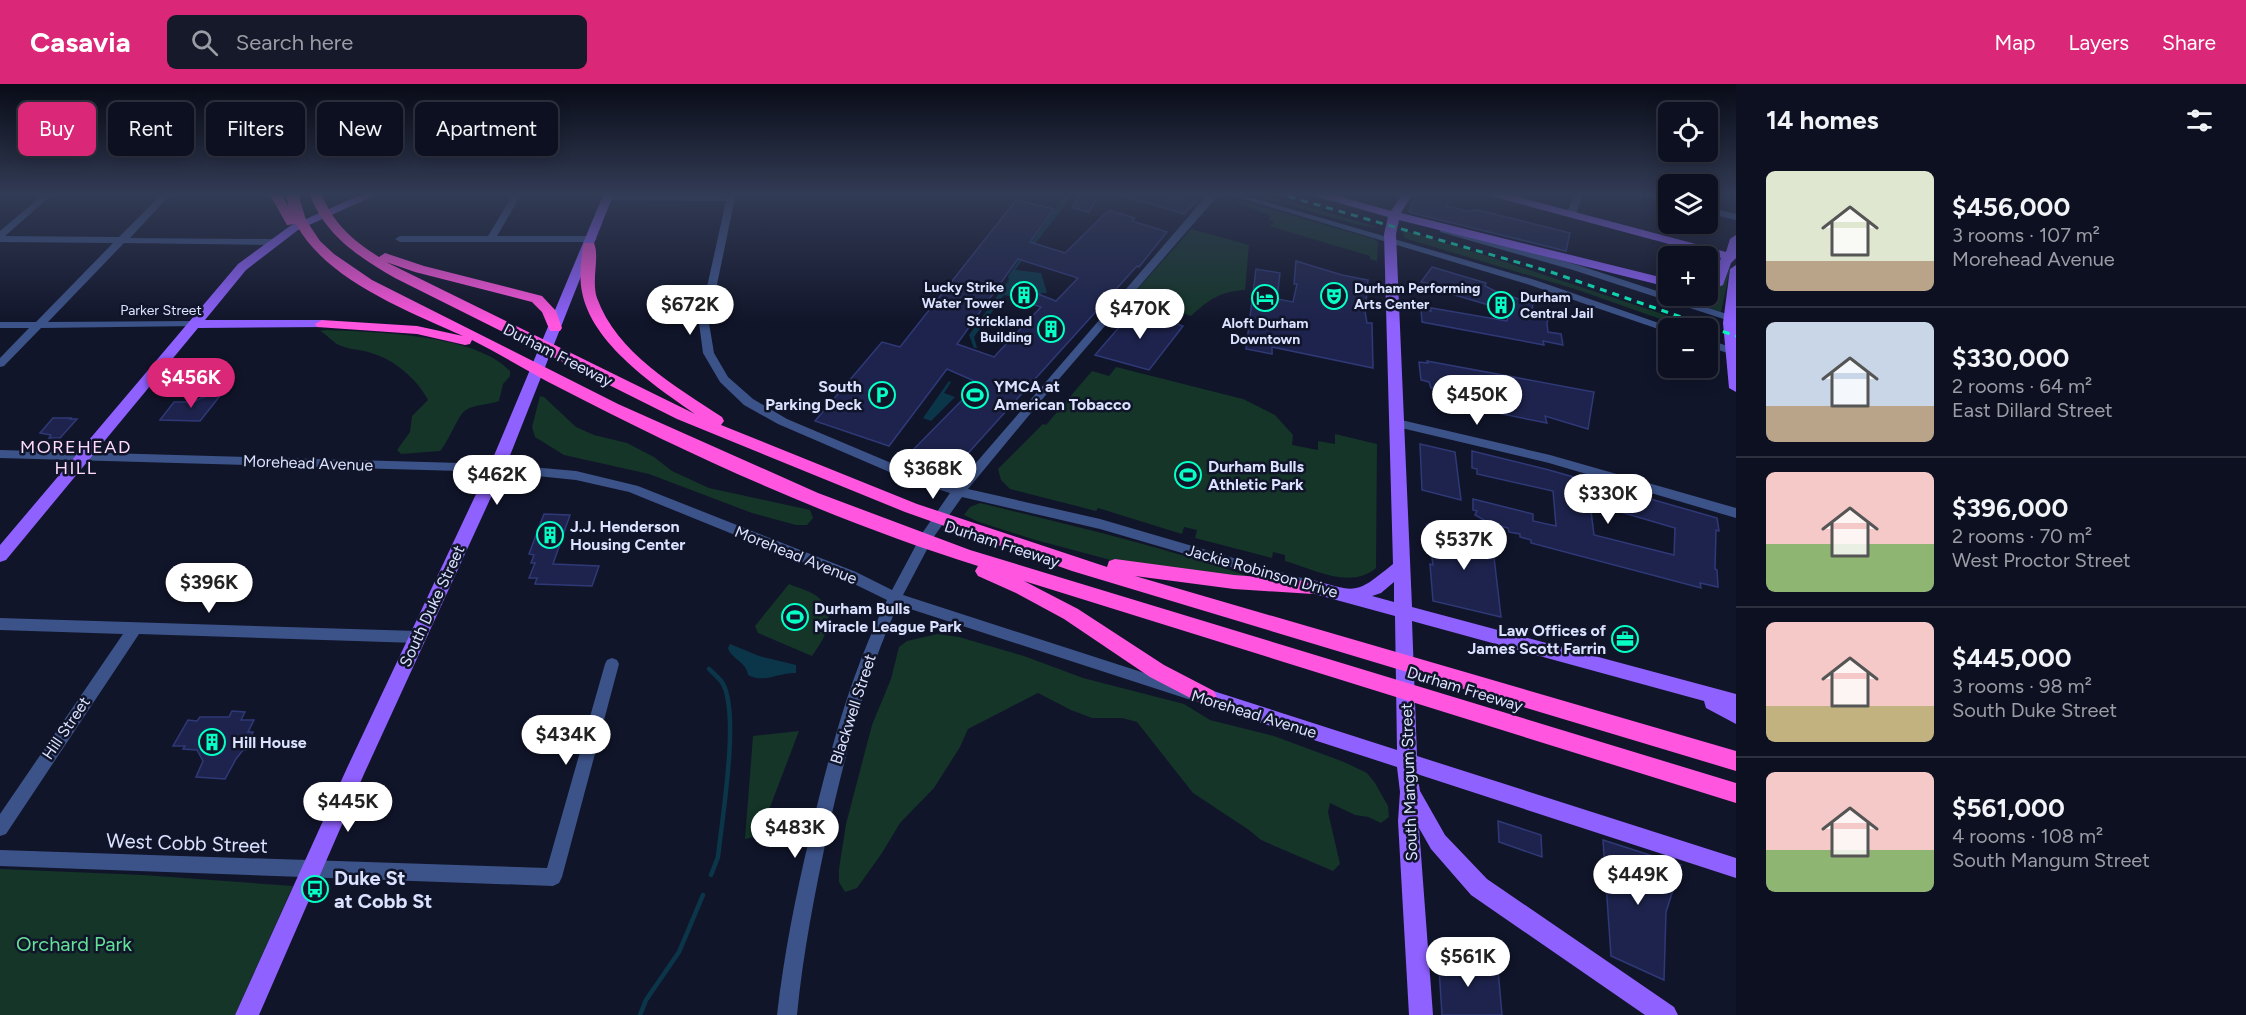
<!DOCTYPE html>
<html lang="en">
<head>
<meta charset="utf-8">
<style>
  body { margin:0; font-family:Figtree,sans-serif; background:#161929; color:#f1f3f6; height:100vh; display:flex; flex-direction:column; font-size:22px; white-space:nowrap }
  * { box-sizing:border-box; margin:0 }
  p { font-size:20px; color:#9a9da5 }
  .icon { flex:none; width:33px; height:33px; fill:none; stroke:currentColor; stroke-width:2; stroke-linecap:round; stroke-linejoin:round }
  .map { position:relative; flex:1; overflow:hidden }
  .details { display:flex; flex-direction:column; background:#0d1020; width:510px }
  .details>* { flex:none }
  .top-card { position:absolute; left:18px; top:18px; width:570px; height:54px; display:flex; gap:12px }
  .fabs { position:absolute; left:1658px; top:18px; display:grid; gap:12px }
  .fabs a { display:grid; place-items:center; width:60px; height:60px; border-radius:9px; background:#0d1020; box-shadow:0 3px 15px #0003,0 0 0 2px #2d303e; font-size:30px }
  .price { position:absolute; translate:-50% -51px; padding:0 14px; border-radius:21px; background:#fff; color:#222; font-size:20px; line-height:39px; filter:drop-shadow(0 2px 3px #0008) }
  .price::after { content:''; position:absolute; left:50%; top:36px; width:18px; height:14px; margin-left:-9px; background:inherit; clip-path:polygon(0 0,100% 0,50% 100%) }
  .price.active { background:#db2777; color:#fff }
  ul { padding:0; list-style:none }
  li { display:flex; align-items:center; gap:18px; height:150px; padding:0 30px }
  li+li { border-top:2px solid #2d303e }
  li span { display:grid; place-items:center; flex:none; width:168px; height:120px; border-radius:9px; color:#555 }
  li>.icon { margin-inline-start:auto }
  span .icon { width:72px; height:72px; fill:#fffc; stroke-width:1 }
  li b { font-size:26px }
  h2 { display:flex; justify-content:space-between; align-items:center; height:72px; padding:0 30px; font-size:26px }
  .chip { padding:0 21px; border-radius:9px; background:#0d1020; box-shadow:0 3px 15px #0003,0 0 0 2px #2d303e; font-size:21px; line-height:54px }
  .chip.active { background:#db2777; color:#fff }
  header { display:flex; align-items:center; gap:36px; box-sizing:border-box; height:84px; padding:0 30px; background:#db2777; color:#fff }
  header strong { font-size:28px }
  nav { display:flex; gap:33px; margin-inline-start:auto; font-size:21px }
  .search { width:420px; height:54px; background:#161929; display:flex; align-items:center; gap:15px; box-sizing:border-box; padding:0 21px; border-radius:9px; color:#9a9da5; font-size:22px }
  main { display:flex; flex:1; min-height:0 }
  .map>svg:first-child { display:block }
  .green { fill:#143528 }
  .water { fill:#0b3649 }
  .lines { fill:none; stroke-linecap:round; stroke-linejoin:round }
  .stream { stroke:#0b3649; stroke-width:4.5 }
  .building { fill:#1d234c; stroke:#2f3977; stroke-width:1.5; fill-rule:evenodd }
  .minor { fill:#3c5389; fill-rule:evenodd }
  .major { fill:#8f61ff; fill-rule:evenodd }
  .highway { fill:#ff55df; fill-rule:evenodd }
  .rail { stroke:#06ffc5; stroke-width:3; stroke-dasharray:7 6; stroke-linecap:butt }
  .labels { text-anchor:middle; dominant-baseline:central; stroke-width:5; stroke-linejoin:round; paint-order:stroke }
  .far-poi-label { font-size:14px; font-weight:bold; fill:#dae2ff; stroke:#11152a; text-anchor:end }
  .far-street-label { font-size:14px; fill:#dae2ff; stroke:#11152a }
  .street-label { font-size:16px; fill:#dae2ff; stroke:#11152a }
  .poi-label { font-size:16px; font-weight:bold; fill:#dae2ff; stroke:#11152a; text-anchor:start }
  .neighbourhood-label { font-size:18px; letter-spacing:1.5px; fill:#ffdcfe; stroke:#11152a }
  .near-street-label { font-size:20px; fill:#dae2ff; stroke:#11152a }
  .near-poi-label { font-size:20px; font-weight:bold; fill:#dae2ff; stroke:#11152a; text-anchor:start }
  .near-park-label { font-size:20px; fill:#64e198; stroke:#11152a }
</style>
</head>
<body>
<header>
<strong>Casavia</strong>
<div class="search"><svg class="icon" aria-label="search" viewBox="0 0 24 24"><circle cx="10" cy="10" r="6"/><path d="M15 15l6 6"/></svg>Search here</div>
<nav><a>Map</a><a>Layers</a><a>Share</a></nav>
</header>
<main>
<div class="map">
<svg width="1736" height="931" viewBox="0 0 1736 931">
  <rect width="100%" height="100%" fill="#11152a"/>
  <g class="green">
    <path d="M1246 109H1261L1377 143 1363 142Z"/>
    <path d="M1229 113 1374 155 1378 158 1377 177 1370 175V172L1269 142 1275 138 1269 135 1272 132 1241 120Z"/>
    <path d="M1191 145 1249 161 1245 206C1221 207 1208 216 1191 232L1132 211Z"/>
    <path d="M1403 146 1487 172 1705 244H1686L1575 205 1404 154Z"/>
    <path d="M1731 180 1721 228 1671 212H1707V207C1727 204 1724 195 1731 180Z"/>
    <path d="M326 246C374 248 476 250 510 287V292L503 300 499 317C489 321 475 320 466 326 459 329 449 357 440 367L401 370 397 366 410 348 412 332 428 316C418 296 394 275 371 269 361 265 349 266 339 261 332 258 328 251 320 247Z"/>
    <path d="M1116 283 1243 315 1275 331 1293 351 1292 361 1318 366V357L1335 360V350L1377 360 1376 484C1350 506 1314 485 1285 477V471L1273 468 1272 474 1195 454 1197 446 1184 443 1182 450 1098 424 1096 427 1010 405 1001 396 998 385 1043 340 1046 341 1092 287 1109 292Z"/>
    <path d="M540 312 544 313 576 343 594 351 627 359 654 373 672 387 709 404 810 426 813 434 807 441H796L752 429 649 390 564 371 535 353 532 343Z"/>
    <path d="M980 419C1070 441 1160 462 1248 492L1247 494 1118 478 1032 455 979 438 964 431 970 423Z"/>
    <path d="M789 500C798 504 812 507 819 514 838 532 825 554 812 572L758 549 755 542Z"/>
    <path d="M937 550 959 553 1024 572 1083 594 1184 620 1210 636 1274 652 1344 678 1367 689 1375 699 1388 722 1389 733 1381 739 1368 733 1355 731 1330 719 1328 728 1340 780 1333 787 1261 756 1249 746 1193 709 1137 638 1122 634H1092L1071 626 1038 609 968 645 960 663 934 704 900 739 882 769 857 804 845 808 839 798V785L846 740 872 641 891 595 899 563 907 557Z"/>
    <path d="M799 647 759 752 745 755 753 652Z"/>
    <path d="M0 785 143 791 293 802 235 931H0Z"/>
  </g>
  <g class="water">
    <path d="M1066 109H1074L1015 186 1041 189 1047 209H1041V213C1023 228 1018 212 1004 211L974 253 977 264H974L969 251 1009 196 1008 192Z"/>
    <path d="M949 297 951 298 944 309 955 313 931 337 923 334Z"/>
    <path d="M730 560 759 572 796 581V589C779 588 764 600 748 591 746 577 732 576 728 564Z"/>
  </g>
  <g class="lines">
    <g class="stream">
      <path d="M709 585C714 590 722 596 724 602 739 636 722 734 718 773L711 791"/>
      <path d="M640 931 646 916 679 868 703 811"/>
    </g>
  </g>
  <g class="building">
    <path d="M1081 109H1099L1089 128 1072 124Z"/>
    <path d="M1120 109H1153L1176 116 1181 109H1204L1184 130 1120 111Z"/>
    <path d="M1417 109 1441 111 1453 109 1446 122 1468 127 1478 126 1570 149 1566 167 1412 129 1409 127Z"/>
    <path d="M1016 116 1054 125 1030 158 1065 169 1109 126 1135 134 1132 137 1167 148 1139 183 1137 182 952 387 936 380 933 383 907 372 979 299 947 285 889 362 815 337 882 258 900 263ZM1018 175 1078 194 1056 217 1020 203 1011 213 1041 223 994 273 957 260Z"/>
    <path d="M1296 177 1342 191 1368 196 1365 228 1367 239H1372L1373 284 1272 263V270L1246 265 1256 185 1280 189 1277 215 1293 218 1297 200H1294Z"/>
    <path d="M1432 183 1486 199 1485 202 1495 207 1533 220 1532 225 1550 229 1547 239 1548 248 1561 250 1563 261 1543 257 1544 261 1422 238 1421 225 1431 227V224L1507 237 1509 227 1428 203 1430 200 1421 198Z"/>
    <path d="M1135 225 1183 242 1149 286 1095 271Z"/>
    <path d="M1427 277 1594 308 1588 345 1545 332 1547 339 1497 329 1496 313 1445 304 1446 307 1431 304 1429 298 1421 296 1419 278 1428 279Z"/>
    <path d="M223 308 200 337 160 336 174 318H194L201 314Z"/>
    <path d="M53 334H71L70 335H77L60 354H49L51 351 40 349Z"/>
    <path d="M1420 360 1455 368 1461 416 1422 406Z"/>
    <path d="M1472 367 1549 386 1717 434 1719 447 1716 446 1715 485 1717 486 1718 503 1700 499 1701 504 1531 459V456L1520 453V450L1509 448 1508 444 1491 440 1475 431 1477 427 1473 426V415L1533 430V437L1556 442 1553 407 1477 390V385L1472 384ZM1590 419 1675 444 1674 471 1594 451Z"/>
    <path d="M544 430 570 431 553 480 599 482 592 502 535 500 537 494H529L535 479H531L534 471 529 470Z"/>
    <path d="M1427 441 1492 456 1501 533 1433 517 1430 480 1433 481Z"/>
    <path d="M232 627 245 628 241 636H254L248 648H253L246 666H243L236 675 225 695 196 693 203 677 197 666 183 665 185 662H173L188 636 197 637 200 633H229Z"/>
    <path d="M1498 737 1541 751 1542 773 1499 758Z"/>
    <path d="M1603 756 1681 781 1666 828 1664 896 1611 872Z"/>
    <path d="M1438 868 1498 886 1502 931H1442Z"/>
  </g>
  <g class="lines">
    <g class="minor">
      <path d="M45 109H54L5 152 119 153 163 109H172L130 154 272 155 277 158 272 161 124 159 48 238 193 237 197 238V242L41 244 4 282 0 283V274L29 244H0V238H36L113 159 0 158V147Z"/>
      <path d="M514 109H522L497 152H592L597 155 592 158H400L395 155 400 152H488Z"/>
      <path d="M728 109H736L709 239 714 269 728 293 753 315 787 335 903 384 956 402 1208 110 1220 109 1059 295 968 405 1100 435 1305 495 1310 496 1312 500 1310 504 1305 505 1100 445 962 413 933 454 903 511 1194 605 1199 606 1202 611 1199 616 1194 617 898 521C865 593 845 671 828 747 815 808 803 869 797 931H777C784 870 796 810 810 751 829 671 850 590 887 516L846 496 629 408 576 396 497 388 0 374V366L497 380 576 387 638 402 856 488 892 506 923 448 950 409 908 396 778 340 744 321 720 298 703 269 699 239 726 117 607 116 602 113 607 110 727 111Z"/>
      <path d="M1223 109H1236L1535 196 1673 244H1668V248L1664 247 1527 200Z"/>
      <path d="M1575 109H1583L1576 130 1571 133 1566 130Z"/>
      <path d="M1635 109H1650L1668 113V119Z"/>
      <path d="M1707 123 1736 130V136L1707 129Z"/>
      <path d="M1440 144H1446L1581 182 1736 233V239L1573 186 1440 148Z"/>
      <path d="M1707 255 1736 265V272L1707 262Z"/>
      <path d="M1397 335 1550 371 1736 424V434L1549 379 1393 342 1391 339Z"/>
      <path d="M0 534 417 547 422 549 424 553 422 557 417 559 139 550 6 750 0 752V730L123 550 0 546Z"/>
      <path d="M612 574 617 576 619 580 562 793 559 799 553 802 0 782V766L547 784 605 580 607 576Z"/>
    </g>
    <g class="major">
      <path d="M365 109H380L298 146 246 186 205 236H322L329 240 327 243 198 244 6 476 0 478V461L238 180 290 142Z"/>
      <path d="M604 109H614L509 374 364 690 259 931H235L347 684 493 374Z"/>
      <path d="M1310 109H1327L1391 127 1403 109H1413L1401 129 1668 195V203L1399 136 1396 150 1412 523 1736 610V640L1706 624 1704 617 1412 537 1417 672 1736 774V794L1417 690 1420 707 1445 751 1487 795 1674 923 1678 931H1645L1471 811 1431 765 1419 744 1433 931H1409L1398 737 1400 708 1397 683 1200 619 1198 613 1200 607 1207 605 1397 666 1395 532 1307 508 1304 503 1307 498 1313 496C1358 509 1356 510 1393 480L1384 150 1388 133 1311 111ZM1394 498V518L1372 512 1381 509Z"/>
      <path d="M1486 109H1503L1726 168 1730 155 1736 151V174L1731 179 1723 201 1707 208V199L1713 196 1721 174 1487 111Z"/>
      <path d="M1736 181V308L1729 304 1723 239 1730 185Z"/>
    </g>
    <g class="highway">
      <path d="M269 109H281L288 122 286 109H298L306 136 320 157 334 170 372 196 618 320 818 409 970 466 1736 699V719L1024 497 1078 525 1164 581 1214 607 1217 613 1214 619 1207 622 1200 619 1150 593 1064 535 1016 509 978 492 975 487 978 482C834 437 693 373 560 304 530 289 502 271 472 256L470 260 465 261 417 250 317 243 315 240 322 236 417 242 463 252C408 227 326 196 296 140L287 141Z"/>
      <path d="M309 109H321C333 139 352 156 379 173L385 169 424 182 542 212 556 227 562 244 560 247H550L542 228 532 218 415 188 386 178 695 330C655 302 592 260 582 208 579 193 581 177 583 162L584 159H594C600 173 591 196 597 214 617 269 675 302 722 333L724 337 721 341 917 420 1107 483 1109 477 1115 475 1234 491 1320 498 1322 503 1320 508 1313 510 1234 505 1135 492 1736 667V687L1072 487 905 428 677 335 395 194C357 172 325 151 309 109Z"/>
    </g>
    <path class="rail" d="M1276 109 1548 187 1736 252"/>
  </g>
  <linearGradient id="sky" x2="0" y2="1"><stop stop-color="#090c17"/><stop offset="0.46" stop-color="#323b55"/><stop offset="1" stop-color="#323b55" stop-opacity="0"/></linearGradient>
  <rect width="1736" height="239" fill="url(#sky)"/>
  <defs>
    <symbol id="building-ring" viewBox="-11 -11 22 22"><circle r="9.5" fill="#11152a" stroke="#06ffc5" stroke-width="1.5"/><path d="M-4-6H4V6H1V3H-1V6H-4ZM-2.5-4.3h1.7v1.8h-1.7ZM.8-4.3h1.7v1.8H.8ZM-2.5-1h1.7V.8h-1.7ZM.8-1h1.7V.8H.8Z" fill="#06ffc5"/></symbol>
    <symbol id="theatre-ring" viewBox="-11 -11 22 22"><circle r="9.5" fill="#11152a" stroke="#06ffc5" stroke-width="1.5"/><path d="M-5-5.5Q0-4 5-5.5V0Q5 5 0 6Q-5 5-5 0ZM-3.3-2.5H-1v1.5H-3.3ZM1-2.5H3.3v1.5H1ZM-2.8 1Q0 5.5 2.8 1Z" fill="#06ffc5"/></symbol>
    <symbol id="hotel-ring" viewBox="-11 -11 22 22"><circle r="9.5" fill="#11152a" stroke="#06ffc5" stroke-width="1.5"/><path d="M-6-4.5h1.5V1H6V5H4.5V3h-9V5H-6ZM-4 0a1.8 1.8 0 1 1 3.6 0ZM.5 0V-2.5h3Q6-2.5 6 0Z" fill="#06ffc5"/></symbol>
    <symbol id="parking-ring" viewBox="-11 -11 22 22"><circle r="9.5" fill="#11152a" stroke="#06ffc5" stroke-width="1.5"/><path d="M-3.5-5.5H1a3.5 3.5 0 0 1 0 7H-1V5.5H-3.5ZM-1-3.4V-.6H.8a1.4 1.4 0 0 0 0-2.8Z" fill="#06ffc5"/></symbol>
    <symbol id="stadium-ring" viewBox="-11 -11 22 22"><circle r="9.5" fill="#11152a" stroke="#06ffc5" stroke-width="1.5"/><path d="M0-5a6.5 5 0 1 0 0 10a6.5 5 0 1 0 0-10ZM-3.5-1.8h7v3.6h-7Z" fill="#06ffc5"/></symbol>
    <symbol id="office-ring" viewBox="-11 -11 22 22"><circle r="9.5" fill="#11152a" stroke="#06ffc5" stroke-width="1.5"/><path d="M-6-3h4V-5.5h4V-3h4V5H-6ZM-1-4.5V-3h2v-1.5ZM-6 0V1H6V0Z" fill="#06ffc5"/></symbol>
    <symbol id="bus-ring" viewBox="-11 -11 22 22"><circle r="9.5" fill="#11152a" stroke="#06ffc5" stroke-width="1.5"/><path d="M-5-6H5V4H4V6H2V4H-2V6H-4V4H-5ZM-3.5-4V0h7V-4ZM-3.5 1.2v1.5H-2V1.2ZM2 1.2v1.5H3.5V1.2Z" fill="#06ffc5"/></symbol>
  </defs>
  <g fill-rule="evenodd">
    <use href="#building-ring" x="1009" y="196" width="30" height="30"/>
    <use href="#theatre-ring" x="1319" y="197" width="30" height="30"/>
    <use href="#hotel-ring" x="1250" y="199" width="30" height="30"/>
    <use href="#building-ring" x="1486" y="206" width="30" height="30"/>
    <use href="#building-ring" x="1036" y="230" width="30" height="30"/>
    <use href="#parking-ring" x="867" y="296" width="30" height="30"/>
    <use href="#stadium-ring" x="960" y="296" width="30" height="30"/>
    <use href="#stadium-ring" x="1173" y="376" width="30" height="30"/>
    <use href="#building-ring" x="535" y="436" width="30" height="30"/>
    <use href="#stadium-ring" x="780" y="518" width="30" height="30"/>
    <use href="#office-ring" x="1610" y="540" width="30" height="30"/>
    <use href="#building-ring" x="197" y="643" width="30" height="30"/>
    <use href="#bus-ring" x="300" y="790" width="30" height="30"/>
  </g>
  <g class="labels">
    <g class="far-poi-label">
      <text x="1004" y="203">Lucky Strike<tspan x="1004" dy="16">Water Tower</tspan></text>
      <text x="1354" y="204" text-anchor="start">Durham Performing<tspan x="1354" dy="16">Arts Center</tspan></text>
      <text x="1520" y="213" text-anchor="start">Durham<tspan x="1520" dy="16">Central Jail</tspan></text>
      <text x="1032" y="237">Strickland<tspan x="1032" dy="16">Building</tspan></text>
      <text x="1265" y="239" text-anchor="middle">Aloft Durham<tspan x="1265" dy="16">Downtown</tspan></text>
    </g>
    <g class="far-street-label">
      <text x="161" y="226">Parker Street</text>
    </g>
    <g class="street-label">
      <text transform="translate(558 271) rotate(27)">Durham Freeway</text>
      <text transform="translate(308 379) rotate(2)">Morehead Avenue</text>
      <text transform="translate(1002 460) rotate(18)">Durham Freeway</text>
      <text transform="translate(796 471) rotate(22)">Morehead Avenue</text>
      <text transform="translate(1262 487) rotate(16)">Jackie Robinson Drive</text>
      <text transform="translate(432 522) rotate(-65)">South Duke Street</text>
      <text transform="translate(1465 605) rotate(17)">Durham Freeway</text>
      <text transform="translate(853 625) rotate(-72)">Blackwell Street</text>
      <text transform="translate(1254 630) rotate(17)">Morehead Avenue</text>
      <text transform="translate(66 644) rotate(-56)">Hill Street</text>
      <text transform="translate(1409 698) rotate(-92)">South Mangum Street</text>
    </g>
    <g class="poi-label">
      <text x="862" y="302" text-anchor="end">South<tspan x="862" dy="18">Parking Deck</tspan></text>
      <text x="994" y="302">YMCA at<tspan x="994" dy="18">American Tobacco</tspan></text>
      <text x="1208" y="382">Durham Bulls<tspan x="1208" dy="18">Athletic Park</tspan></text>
      <text x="570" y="442">J.J. Henderson<tspan x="570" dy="18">Housing Center</tspan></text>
      <text x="814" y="524">Durham Bulls<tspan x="814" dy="18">Miracle League Park</tspan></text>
      <text x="1606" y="546" text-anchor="end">Law Offices of<tspan x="1606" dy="18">James Scott Farrin</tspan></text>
      <text x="232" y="658">Hill House</text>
    </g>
    <g class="neighbourhood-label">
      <text x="76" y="363">MOREHEAD<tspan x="76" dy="21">HILL</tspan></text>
    </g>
    <g class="near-street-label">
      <text transform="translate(187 759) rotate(2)">West Cobb Street</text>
    </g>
    <g class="near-poi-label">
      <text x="334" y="794">Duke St<tspan x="334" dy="23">at Cobb St</tspan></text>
    </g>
    <g class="near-park-label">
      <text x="74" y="860">Orchard Park</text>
    </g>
  </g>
</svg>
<div class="fabs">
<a><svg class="icon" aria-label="locate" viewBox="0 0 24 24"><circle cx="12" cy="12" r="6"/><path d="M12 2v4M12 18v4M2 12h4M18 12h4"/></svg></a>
<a><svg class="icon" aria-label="layers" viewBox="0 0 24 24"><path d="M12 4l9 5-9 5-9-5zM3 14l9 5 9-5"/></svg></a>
<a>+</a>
<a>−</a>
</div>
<b class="price" style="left:690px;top:252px">$672K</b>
<b class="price" style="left:1140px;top:256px">$470K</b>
<b class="price active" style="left:191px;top:325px">$456K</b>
<b class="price" style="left:1477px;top:342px">$450K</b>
<b class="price" style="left:933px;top:416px">$368K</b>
<b class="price" style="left:497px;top:422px">$462K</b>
<b class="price" style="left:1608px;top:441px">$330K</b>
<b class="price" style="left:1464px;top:487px">$537K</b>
<b class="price" style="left:209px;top:530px">$396K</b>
<b class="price" style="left:566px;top:682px">$434K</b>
<b class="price" style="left:348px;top:749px">$445K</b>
<b class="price" style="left:795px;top:775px">$483K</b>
<b class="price" style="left:1638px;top:822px">$449K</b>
<b class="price" style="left:1468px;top:904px">$561K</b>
<div class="top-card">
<a class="chip active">Buy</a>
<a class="chip">Rent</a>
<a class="chip">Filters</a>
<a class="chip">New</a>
<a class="chip">Apartment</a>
</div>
</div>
<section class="details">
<h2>14 homes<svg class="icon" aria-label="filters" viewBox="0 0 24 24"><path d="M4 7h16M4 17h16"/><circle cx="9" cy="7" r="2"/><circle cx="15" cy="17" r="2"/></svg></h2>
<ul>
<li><span style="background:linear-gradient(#dfe7d0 75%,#b9a48a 0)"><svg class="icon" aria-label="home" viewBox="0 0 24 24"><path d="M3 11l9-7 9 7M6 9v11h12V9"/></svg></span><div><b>$456,000</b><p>3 rooms · 107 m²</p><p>Morehead Avenue</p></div></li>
<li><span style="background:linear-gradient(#c9d6e8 70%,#b9a48a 0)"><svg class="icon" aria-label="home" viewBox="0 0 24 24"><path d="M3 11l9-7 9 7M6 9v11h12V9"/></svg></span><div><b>$330,000</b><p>2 rooms · 64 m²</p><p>East Dillard Street</p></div></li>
<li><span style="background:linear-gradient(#f6c9c9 60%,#8fb573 0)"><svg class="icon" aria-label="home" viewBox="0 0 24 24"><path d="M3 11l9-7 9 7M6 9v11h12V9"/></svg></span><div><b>$396,000</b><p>2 rooms · 70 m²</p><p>West Proctor Street</p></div></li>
<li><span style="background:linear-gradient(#f6c9c9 70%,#c2b280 0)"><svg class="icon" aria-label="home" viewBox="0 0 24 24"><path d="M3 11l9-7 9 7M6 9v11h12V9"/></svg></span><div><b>$445,000</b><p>3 rooms · 98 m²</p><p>South Duke Street</p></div></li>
<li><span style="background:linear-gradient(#f6c9c9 65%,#8fb573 0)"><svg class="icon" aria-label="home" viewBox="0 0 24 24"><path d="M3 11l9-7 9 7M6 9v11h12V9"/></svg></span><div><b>$561,000</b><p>4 rooms · 108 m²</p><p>South Mangum Street</p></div></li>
</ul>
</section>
</main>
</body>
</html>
